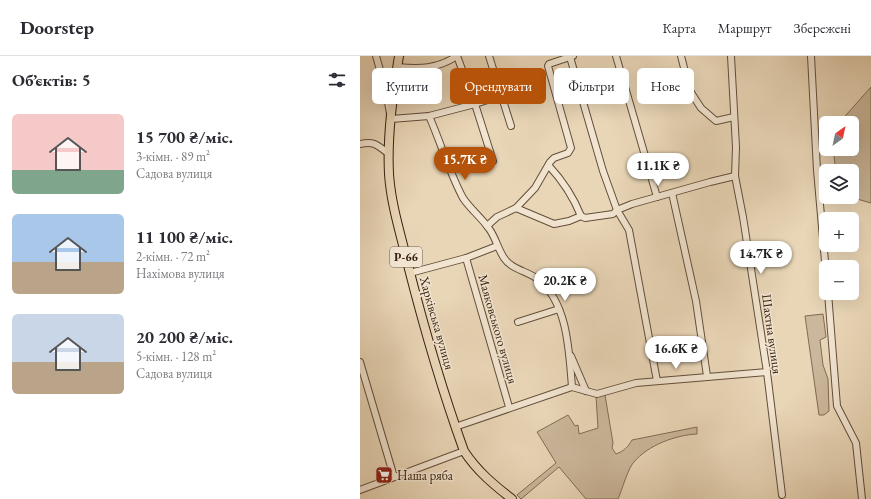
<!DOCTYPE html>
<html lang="uk">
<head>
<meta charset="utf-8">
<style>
  body { margin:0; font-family:"EB Garamond",serif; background:#f7f7f7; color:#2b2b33; height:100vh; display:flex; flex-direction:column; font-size:15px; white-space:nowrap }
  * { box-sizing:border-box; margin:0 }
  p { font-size:13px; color:#7c7c81 }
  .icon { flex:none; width:22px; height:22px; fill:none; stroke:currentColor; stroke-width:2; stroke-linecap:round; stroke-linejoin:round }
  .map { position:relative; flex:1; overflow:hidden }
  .drawer { display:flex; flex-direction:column; background:#fff; width:360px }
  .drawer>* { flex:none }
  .hud { position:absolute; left:12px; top:12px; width:380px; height:36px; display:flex; gap:8px }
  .needle { width:26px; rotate:33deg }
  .controls { position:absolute; left:459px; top:60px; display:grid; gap:8px }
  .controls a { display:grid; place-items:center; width:40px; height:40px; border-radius:6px; background:#fff; box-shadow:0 4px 16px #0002; font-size:20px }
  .price { position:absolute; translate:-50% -34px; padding:0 9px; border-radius:14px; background:#fff; color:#222; font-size:13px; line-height:26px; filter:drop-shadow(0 1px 2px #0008) }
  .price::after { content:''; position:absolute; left:50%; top:24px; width:12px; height:9px; margin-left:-6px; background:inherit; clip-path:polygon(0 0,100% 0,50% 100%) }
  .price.on { background:#b45309; color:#fff }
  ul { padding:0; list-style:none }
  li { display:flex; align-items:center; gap:12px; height:100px; padding:0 12px }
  li span { display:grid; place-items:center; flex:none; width:112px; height:80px; border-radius:6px; color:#555 }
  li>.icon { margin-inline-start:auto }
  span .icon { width:48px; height:48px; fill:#fffc; stroke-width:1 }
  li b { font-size:17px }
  h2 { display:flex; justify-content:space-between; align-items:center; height:48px; padding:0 12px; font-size:17px }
  .tag { padding:0 14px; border-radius:6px; background:#fff; box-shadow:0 4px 16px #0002; font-size:14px; line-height:36px }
  .tag.on { background:#b45309; color:#fff }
  header { display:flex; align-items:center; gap:24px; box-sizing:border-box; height:56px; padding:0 20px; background:#fff; border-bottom:1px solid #e1e1e2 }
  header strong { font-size:19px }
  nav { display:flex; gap:22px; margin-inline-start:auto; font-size:14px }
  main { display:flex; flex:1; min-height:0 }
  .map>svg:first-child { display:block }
  .green { fill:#cbb79b; stroke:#806c56 }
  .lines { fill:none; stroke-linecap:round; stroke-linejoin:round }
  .minor-casing { stroke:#634e3a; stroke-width:8 }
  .major-casing { stroke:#362111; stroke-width:10 }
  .minor { stroke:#f1e4d0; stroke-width:6 }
  .major { stroke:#e9d6b7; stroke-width:8 }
  .labels { text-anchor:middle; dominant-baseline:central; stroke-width:3; stroke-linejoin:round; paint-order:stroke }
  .shield { fill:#f1e4d0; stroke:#6e5c4a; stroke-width:1 }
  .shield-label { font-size:12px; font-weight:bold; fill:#362111 }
  .street-label { font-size:13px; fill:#362111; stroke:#f1e4d0 }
  .poi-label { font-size:13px; fill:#362111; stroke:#f1e4d0; text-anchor:start }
</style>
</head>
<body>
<header>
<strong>Doorstep</strong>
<nav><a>Карта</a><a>Маршрут</a><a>Збережені</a></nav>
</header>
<main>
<section class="drawer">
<h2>Об’єктів: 5<svg class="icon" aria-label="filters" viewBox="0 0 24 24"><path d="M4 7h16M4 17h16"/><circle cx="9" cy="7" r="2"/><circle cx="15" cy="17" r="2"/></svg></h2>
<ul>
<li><span style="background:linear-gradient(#f6c9c9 70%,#7fa58c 0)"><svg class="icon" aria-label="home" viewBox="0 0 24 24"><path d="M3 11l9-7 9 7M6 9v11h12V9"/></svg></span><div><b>15 700 ₴/міс.</b><p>3-кімн. · 89 m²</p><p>Садова вулиця</p></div></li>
<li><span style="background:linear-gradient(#a9c7e8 60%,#b9a48a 0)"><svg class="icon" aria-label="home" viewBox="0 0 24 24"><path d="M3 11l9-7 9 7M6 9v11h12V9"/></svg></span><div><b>11 100 ₴/міс.</b><p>2-кімн. · 72 m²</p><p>Нахімова вулиця</p></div></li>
<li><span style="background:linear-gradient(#c9d6e8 60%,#b9a48a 0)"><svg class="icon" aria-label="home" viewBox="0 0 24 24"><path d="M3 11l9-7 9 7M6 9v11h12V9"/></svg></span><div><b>20 200 ₴/міс.</b><p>5-кімн. · 128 m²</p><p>Садова вулиця</p></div></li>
</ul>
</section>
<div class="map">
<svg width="511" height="443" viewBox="0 0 511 443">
  <rect width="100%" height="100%" fill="#e9d6b7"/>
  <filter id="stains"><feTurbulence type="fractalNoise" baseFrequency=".005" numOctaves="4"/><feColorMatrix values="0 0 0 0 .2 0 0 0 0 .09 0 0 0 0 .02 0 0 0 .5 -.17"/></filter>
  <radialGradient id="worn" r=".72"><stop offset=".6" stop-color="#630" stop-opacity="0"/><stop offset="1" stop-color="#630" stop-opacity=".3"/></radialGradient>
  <g class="green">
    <path d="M511 31V147L490 141H492V115H476L473 93H492V67H479Z"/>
    <path d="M463 258 466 281 460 284 463 309 468 323 469 355 464 359H459L445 260Z"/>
    <path d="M245 339 253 387 252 392 256 398C264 395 268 391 272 384L337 371V378C316 379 288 389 274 406 268 412 262 434 258 443H226L199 411 161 443 157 439 196 407 177 376 208 359 215 370 218 369 219 378 238 372 236 340Z"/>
  </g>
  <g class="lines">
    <defs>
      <g id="minor">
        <path d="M16 0 26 35 31 63 69 60 115 48 140 40"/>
        <path d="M97 0 115 48 133 105"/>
        <path d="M129 0 151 70"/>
        <path d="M256 0 297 141"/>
        <path d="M321 0 330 35 341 52 356 65 374 61"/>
        <path d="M371 0 376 91 375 120 383 161 407 316 422 439"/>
        <path d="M451 0 457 114 466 217"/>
        <path d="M210 1 243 115 257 154 269 174 297 325"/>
        <path d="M37 11C60 13 77 13 97 0"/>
        <path d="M69 60C81 87 89 116 103 142 111 154 123 163 130 174 136 183 138 193 144 202 152 214 168 215 179 224 208 248 209 296 212 331"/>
        <path d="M0 88C15 85 17 89 29 98"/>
        <path d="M189 110C203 125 213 140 221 160"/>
        <path d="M312 137 336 245 347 320"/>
        <path d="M156 152 175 132 190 106 194 102 208 97 211 92 188 10 189 8 213 0"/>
        <path d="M127 170 137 161 156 152 194 168 209 165 221 160 225 162 253 158 257 154 272 148 350 126 375 120"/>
        <path d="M106 202 149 351"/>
        <path d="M50 217 106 202 137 190"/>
        <path d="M468 237 477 350 496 387 502 443"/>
        <path d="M158 266 199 253"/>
        <path d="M211 300 226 335"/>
        <path d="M0 306 34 421"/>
        <path d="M212 331 237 338 276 327 407 316"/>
        <path d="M95 371 212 331"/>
        <path d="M0 434 104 395"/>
      </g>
      <path id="major" d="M39 0C33 38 27 79 29 118 31 149 41 179 48 209 64 272 82 334 104 395 117 415 134 429 152 443"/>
    </defs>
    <use href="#minor" class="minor-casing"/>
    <use href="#major" class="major-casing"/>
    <use href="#minor" class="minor"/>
    <use href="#major" class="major"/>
  </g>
  <defs>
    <symbol id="supermarket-square" viewBox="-11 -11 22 22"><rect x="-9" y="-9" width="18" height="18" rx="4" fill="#8f2418" stroke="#f1e4d0"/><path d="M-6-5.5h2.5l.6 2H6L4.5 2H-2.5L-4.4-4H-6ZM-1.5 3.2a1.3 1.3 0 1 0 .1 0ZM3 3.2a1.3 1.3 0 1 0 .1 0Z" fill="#fff"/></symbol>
  </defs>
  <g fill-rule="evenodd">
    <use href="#supermarket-square" x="14" y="409" width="20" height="20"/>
  </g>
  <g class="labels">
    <rect class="shield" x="30" y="191" width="32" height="20" rx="3"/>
    <g class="shield-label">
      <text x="46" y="201">Р-66</text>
    </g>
    <g class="street-label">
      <text transform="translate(77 267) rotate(74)">Харківська вулиця</text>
      <text transform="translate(138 273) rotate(74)">Маяковського вулиця</text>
      <text transform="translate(412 278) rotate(82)">Шахтна вулиця</text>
    </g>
    <g class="poi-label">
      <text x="37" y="419">Наша ряба</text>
    </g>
  </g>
  <rect width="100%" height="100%" filter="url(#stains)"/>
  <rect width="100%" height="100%" fill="url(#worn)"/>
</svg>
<div class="controls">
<a><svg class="needle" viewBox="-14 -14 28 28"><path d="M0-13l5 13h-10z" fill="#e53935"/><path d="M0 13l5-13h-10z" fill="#7c7c81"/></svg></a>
<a><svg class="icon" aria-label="layers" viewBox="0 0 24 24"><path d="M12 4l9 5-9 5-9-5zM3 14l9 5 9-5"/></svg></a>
<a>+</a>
<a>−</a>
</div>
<b class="price on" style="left:105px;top:125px">15.7K ₴</b>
<b class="price" style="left:298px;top:131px">11.1K ₴</b>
<b class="price" style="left:401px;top:219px">14.7K ₴</b>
<b class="price" style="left:205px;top:246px">20.2K ₴</b>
<b class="price" style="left:316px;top:314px">16.6K ₴</b>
<div class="hud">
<a class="tag">Купити</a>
<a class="tag on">Орендувати</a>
<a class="tag">Фільтри</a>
<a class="tag">Нове</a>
</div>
</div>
</main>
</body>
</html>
